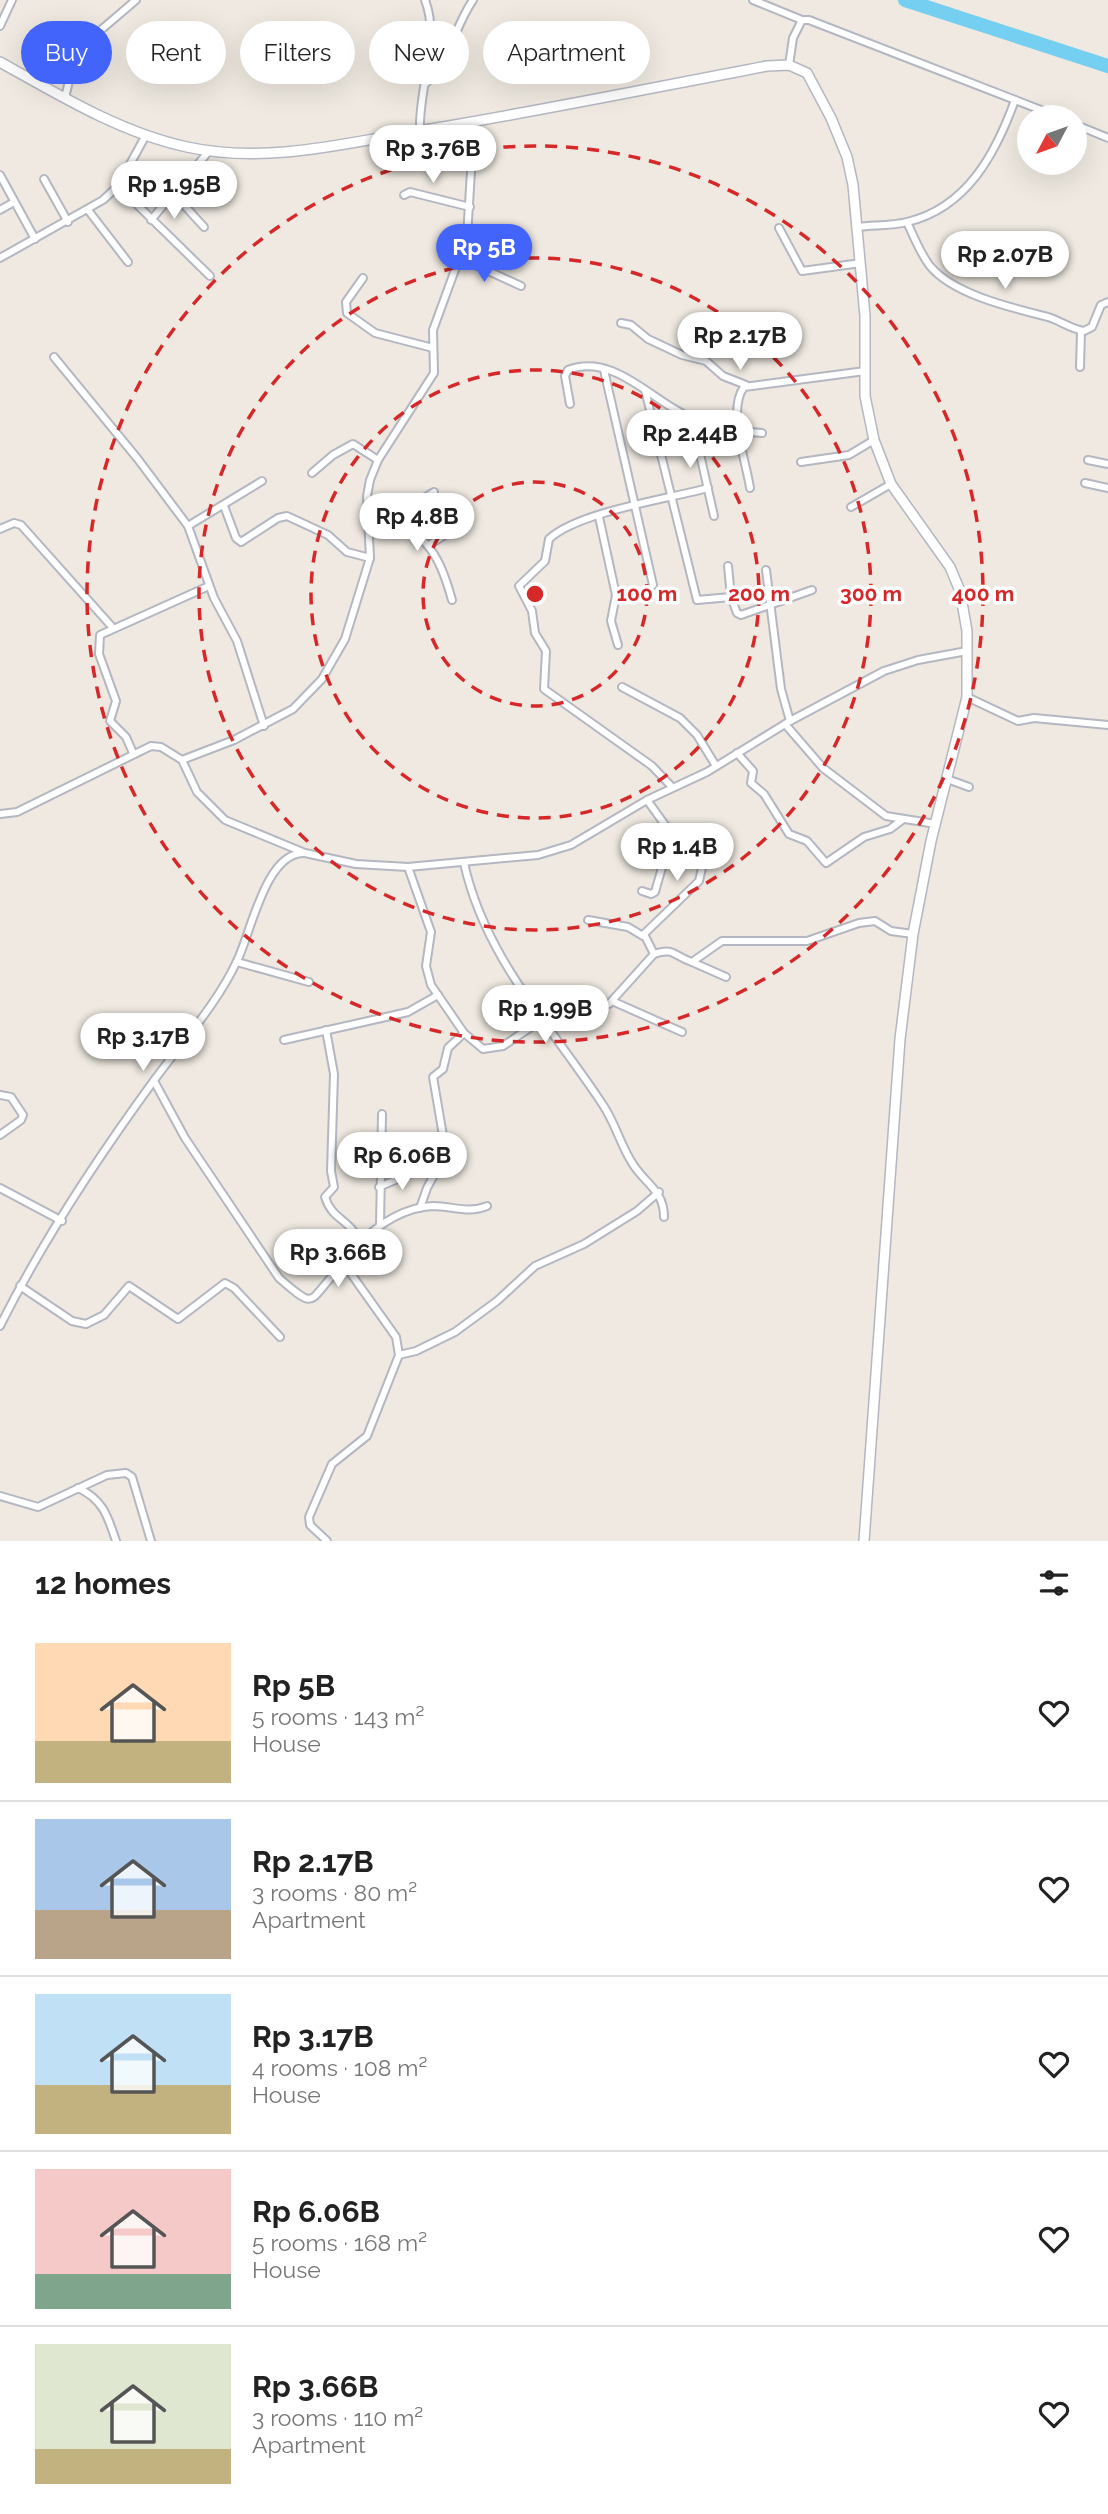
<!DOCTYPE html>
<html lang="en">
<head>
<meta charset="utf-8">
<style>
  body { margin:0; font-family:Raleway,sans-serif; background:#f6f6f6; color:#222; height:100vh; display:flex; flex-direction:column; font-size:26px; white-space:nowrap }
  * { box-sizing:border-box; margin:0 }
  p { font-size:23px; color:#767676 }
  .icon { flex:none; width:38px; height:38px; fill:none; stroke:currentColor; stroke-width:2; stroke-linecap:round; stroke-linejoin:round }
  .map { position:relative; height:1541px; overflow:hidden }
  .details { display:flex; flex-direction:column; background:#fff; flex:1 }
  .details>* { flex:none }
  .banner { position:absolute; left:21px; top:21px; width:700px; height:63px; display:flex; gap:14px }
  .needle { width:46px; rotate:229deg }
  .fabs { position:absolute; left:1017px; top:105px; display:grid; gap:14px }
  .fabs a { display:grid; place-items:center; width:70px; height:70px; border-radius:50%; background:#fff; box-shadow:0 7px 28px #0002; font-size:35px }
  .price { position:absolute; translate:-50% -60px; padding:0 16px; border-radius:24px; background:#fff; color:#222; font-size:23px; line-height:46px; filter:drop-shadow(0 2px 4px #0008) }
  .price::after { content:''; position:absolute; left:50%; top:42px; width:21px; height:16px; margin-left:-10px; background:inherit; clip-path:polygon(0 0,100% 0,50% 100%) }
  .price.active { background:#4264fb; color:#fff }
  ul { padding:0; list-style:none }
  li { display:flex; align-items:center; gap:21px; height:175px; padding:0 35px }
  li+li { border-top:2px solid #e0e0e0 }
  li span { display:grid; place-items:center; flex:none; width:196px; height:140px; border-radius:0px; color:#555 }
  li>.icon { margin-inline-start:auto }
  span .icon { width:84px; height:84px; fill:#fffc; stroke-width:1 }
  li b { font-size:30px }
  h2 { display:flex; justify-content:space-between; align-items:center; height:84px; padding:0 35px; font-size:30px }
  .pill { padding:0 24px; border-radius:32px; background:#fff; box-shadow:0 7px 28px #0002; font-size:24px; line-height:63px }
  .pill.active { background:#4264fb; color:#fff }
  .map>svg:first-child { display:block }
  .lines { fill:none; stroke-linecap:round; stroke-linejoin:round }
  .river { stroke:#75cff0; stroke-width:14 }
  .street-casing { stroke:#b4b7c1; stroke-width:10 }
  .secondary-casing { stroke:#b4b7c1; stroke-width:12 }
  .street { stroke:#fff; stroke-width:6 }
  .secondary { stroke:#fff; stroke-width:9 }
  .ring { fill:none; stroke:#d62828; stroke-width:3.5; stroke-dasharray:12 9 }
  .centre { fill:#d62828; stroke:#fff; stroke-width:3.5 }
  .ring-label { font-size:21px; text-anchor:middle; font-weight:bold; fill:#d62828; stroke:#fff; stroke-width:7; stroke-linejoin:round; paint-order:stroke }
</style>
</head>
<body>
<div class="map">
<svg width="1108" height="1541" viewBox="0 0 1108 1541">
  <rect width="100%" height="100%" fill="#efe9e1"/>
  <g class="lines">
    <path class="river" d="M905 0 1108 66"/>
    <defs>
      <g id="street">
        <path d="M753 0 802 20"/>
        <path d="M0 26 12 0"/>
        <path d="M789 65 793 38 802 20H809L1059 117"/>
        <path d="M425 84C450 62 454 27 473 0"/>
        <path d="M65 98 75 55 81 47 136 0"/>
        <path d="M1074 124 1108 138"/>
        <path d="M420 131C418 88 441 42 425 0"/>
        <path d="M0 175 35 239"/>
        <path d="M44 179 68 222"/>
        <path d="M118 186 210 276"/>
        <path d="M174 194 204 227"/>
        <path d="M404 195 410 192 470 207"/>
        <path d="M0 210 14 202"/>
        <path d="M88 210 128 262"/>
        <path d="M151 220 209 151"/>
        <path d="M907 222C914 237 920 253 930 266 954 295 1013 308 1048 317 1061 321 1071 329 1084 331L1092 327 1101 305 1108 302"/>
        <path d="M858 227C874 225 891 226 907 222 967 208 996 153 1015 100"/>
        <path d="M779 228 802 271 861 263"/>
        <path d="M458 257 521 286"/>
        <path d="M0 258 103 200 118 186 146 135"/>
        <path d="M363 278 346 302 347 313 375 333 433 348"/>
        <path d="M621 323 631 325 648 339 682 355 706 361 723 376 746 385"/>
        <path d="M54 357 137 458 188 526 214 598 237 641 264 726"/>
        <path d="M1080 367 1081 331"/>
        <path d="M604 370 653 585"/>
        <path d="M645 390 697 600 731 597 737 613 741 615 812 590"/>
        <path d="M570 404 565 376 568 370C615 352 654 404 694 419 716 428 739 432 762 433"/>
        <path d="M692 419 714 516"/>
        <path d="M1088 460 1108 464"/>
        <path d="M801 462 849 455 874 440"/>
        <path d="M312 473 333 455 353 444 378 460"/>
        <path d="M1085 483 1108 488"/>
        <path d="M750 488C746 461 727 410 744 387L865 371"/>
        <path d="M224 506 236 538 241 542 278 518 287 516 328 535 347 552 370 558"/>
        <path d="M851 507 891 484"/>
        <path d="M599 517 616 595 611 621 618 645"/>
        <path d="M368 519C423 525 438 550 452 600"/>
        <path d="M386 521 434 492"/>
        <path d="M188 526 262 481"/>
        <path d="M0 529 14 523 21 525 113 628"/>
        <path d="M429 545 468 520"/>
        <path d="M728 566 731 597"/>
        <path d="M766 570 781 689 790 721"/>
        <path d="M622 687 680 718 697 735 716 766"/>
        <path d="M967 697 1018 721 1034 718 1108 725"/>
        <path d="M785 724 823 768 886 816 936 824"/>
        <path d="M133 753 126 737 110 721 116 701 99 654 100 635 209 586"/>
        <path d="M737 753 753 771 751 783 764 794 789 834 807 841 826 863 864 837 890 829 902 820"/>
        <path d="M182 760 234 740 293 709 322 679 345 639 370 558 367 496 370 480 378 460 434 373 433 330 467 237 471 171 460 125"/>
        <path d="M947 779 969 787"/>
        <path d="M672 787 652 766 544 689 546 651 535 633 532 611 519 586 545 561 549 539C578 512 667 499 708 488"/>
        <path d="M647 800 673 836 692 845 702 868 699 881 644 934 654 954"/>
        <path d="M0 814 17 812 151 746 161 747 182 760 197 792 225 820 305 853 356 864 408 867 538 855 571 845 647 800 707 772 790 721 884 671 918 660 967 651"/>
        <path d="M464 863C485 958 551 1026 603 1105 615 1123 620 1143 631 1161 643 1183 664 1189 664 1217"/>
        <path d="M408 867 431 932 426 966 431 985 464 1033 483 1049 503 1046 543 1019"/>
        <path d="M642 891 651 894 655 892 663 864 650 853 668 830"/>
        <path d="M588 920 628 927 643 936"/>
        <path d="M237 962 309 982"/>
        <path d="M692 962 726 977"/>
        <path d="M612 1001 682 1032"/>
        <path d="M551 1029 578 997 601 1006 609 1004 654 954C675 947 673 956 692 962L722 941H807L859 923 875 921 891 931 913 934"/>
        <path d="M326 1030 334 1074 331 1171 334 1187 325 1197C332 1220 349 1218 360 1242"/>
        <path d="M284 1040 408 1012 438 995"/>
        <path d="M154 1081 185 1138 279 1278C318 1312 307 1301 339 1269L347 1268 396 1337 399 1355 367 1436 332 1464 309 1517 310 1525 327 1541"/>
        <path d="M0 1095 11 1097 23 1115 21 1120 0 1135"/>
        <path d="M379 1187 414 1172"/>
        <path d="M0 1188 62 1221"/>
        <path d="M420 1208 427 1188 446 1153 433 1077 443 1069 448 1048 464 1033"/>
        <path d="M380 1225 382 1114"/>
        <path d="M341 1267C342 1255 352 1250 360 1242 380 1224 404 1207 433 1206 452 1206 468 1214 487 1206"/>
        <path d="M20 1286 72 1321 86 1324 104 1315 129 1286 178 1319 225 1283 234 1288 280 1337"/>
        <path d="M0 1326C43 1240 98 1157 155 1079 183 1041 217 1004 237 961 251 933 265 854 303 853"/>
        <path d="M399 1355 416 1351 455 1332 497 1301 535 1266 584 1244 637 1211 659 1192"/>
        <path d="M78 1488C103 1499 108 1517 116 1541"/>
        <path d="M0 1496 38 1507 107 1475 126 1473 132 1477 151 1541"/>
      </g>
      <path id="secondary" d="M0 62C59 95 121 133 187 147 264 164 342 144 418 131 535 112 651 88 767 66L789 65 807 73 831 118 847 157 853 185 865 316V396L874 440 891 484 950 567 960 591 967 631V697L931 841 913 934 900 1039 864 1541"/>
    </defs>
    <use href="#street" class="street-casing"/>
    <use href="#secondary" class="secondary-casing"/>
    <use href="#street" class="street"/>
    <use href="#secondary" class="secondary"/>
  </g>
  <g class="ring">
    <circle cx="535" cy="594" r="112"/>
    <circle cx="535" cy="594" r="224"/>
    <circle cx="535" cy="594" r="336"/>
    <circle cx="535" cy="594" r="448"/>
  </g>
  <circle cx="535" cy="594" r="10" class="centre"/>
  <g class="ring-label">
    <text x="647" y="601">100 m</text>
    <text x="759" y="601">200 m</text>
    <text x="871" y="601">300 m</text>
    <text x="983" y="601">400 m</text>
  </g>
</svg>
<div class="fabs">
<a><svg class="needle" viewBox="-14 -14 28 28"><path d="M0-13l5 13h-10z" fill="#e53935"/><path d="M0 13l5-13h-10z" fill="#767676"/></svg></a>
</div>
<b class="price" style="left:433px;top:185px">Rp 3.76B</b>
<b class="price" style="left:174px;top:221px">Rp 1.95B</b>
<b class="price active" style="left:484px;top:284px">Rp 5B</b>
<b class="price" style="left:1005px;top:291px">Rp 2.07B</b>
<b class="price" style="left:740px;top:372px">Rp 2.17B</b>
<b class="price" style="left:690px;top:470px">Rp 2.44B</b>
<b class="price" style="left:417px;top:553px">Rp 4.8B</b>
<b class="price" style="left:677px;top:883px">Rp 1.4B</b>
<b class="price" style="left:545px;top:1045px">Rp 1.99B</b>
<b class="price" style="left:143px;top:1073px">Rp 3.17B</b>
<b class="price" style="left:402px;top:1192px">Rp 6.06B</b>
<b class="price" style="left:338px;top:1289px">Rp 3.66B</b>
<div class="banner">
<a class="pill active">Buy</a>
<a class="pill">Rent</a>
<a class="pill">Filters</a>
<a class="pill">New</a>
<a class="pill">Apartment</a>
</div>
</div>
<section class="details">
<h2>12 homes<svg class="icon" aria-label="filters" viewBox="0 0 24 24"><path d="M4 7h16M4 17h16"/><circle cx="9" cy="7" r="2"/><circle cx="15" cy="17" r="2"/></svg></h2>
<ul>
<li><span style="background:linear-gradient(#ffd9b3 70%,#c2b280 0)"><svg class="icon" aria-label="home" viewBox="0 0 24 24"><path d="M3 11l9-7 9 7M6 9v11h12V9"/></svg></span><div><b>Rp 5B</b><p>5 rooms · 143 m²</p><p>House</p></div><svg class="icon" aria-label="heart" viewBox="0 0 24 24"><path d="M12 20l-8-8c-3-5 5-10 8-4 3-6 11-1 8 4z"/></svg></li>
<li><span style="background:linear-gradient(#a9c7e8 65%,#b9a48a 0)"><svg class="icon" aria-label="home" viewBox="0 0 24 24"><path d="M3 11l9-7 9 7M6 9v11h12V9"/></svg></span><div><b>Rp 2.17B</b><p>3 rooms · 80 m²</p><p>Apartment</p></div><svg class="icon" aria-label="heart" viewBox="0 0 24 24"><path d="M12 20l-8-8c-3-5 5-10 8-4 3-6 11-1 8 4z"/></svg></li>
<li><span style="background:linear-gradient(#bfe0f5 65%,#c2b280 0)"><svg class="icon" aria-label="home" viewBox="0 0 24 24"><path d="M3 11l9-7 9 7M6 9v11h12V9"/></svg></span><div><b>Rp 3.17B</b><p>4 rooms · 108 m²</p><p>House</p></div><svg class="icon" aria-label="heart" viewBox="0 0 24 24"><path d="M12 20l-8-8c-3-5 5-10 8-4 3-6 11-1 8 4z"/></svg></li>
<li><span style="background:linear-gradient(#f6c9c9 75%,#7fa58c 0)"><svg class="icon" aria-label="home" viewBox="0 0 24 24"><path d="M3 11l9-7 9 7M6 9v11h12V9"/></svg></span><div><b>Rp 6.06B</b><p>5 rooms · 168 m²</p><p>House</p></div><svg class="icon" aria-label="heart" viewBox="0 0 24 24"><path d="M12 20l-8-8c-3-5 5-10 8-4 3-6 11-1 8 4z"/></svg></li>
<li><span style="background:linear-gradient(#dfe7d0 75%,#c2b280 0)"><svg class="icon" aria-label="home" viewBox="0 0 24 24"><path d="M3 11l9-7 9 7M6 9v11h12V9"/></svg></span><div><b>Rp 3.66B</b><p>3 rooms · 110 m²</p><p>Apartment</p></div><svg class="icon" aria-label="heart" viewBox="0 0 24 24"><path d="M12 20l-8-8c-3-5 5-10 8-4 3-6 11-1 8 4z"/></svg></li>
</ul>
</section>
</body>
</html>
